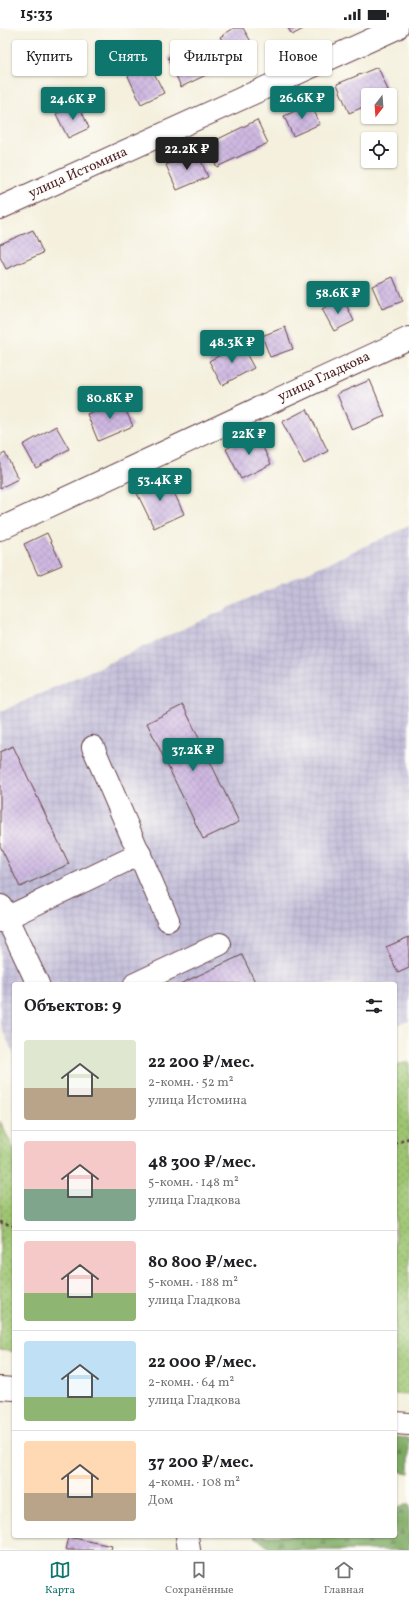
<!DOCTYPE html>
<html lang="ru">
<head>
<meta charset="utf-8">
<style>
  body { margin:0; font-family:Vollkorn,serif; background:#f2f2f2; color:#202124; height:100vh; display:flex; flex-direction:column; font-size:15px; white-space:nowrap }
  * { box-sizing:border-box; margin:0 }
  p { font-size:13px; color:#757577 }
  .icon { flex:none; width:22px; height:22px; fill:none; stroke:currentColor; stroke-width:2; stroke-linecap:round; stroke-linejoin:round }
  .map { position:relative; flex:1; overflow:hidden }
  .panel { position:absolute; left:12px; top:954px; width:385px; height:556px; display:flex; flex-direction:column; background:#fff; border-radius:4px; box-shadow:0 1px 3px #0004 }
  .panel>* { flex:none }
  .top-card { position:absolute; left:12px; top:12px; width:385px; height:36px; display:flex; gap:8px }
  .needle { width:26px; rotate:197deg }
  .controls { position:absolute; left:361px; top:60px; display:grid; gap:8px }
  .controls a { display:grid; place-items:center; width:36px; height:36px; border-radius:4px; background:#fff; box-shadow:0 1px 3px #0004; font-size:20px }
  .price { position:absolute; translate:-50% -34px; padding:0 9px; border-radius:4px; background:#0f766e; color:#fff; font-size:13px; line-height:26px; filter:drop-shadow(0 1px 2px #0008) }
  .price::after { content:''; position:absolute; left:50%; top:24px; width:12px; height:9px; margin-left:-6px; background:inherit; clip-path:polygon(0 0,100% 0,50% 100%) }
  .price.selected { background:#222; color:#fff }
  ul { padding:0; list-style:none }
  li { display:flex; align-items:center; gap:12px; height:100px; padding:0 12px }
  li+li { border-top:1px solid #e0e0e0 }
  li span { display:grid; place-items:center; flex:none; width:112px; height:80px; border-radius:4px; color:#555 }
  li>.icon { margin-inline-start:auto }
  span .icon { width:48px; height:48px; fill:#fffc; stroke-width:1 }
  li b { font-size:17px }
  h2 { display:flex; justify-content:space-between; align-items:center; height:48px; padding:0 12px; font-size:17px }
  .chip { padding:0 14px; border-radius:4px; background:#fff; box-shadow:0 1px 3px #0004; font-size:14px; line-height:36px }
  .chip.selected { background:#0f766e; color:#fff }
  .status { display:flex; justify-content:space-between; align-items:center; height:28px; padding:0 20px; background:#fff; direction:ltr }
  .status svg { height:11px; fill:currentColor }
  .menu { display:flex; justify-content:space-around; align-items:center; height:56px; border-top:1px solid #e0e0e0; background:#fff; font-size:11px; color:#757577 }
  .menu a { display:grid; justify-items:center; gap:2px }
  .menu .selected { color:#0f766e }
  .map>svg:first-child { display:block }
  .industrial { fill:url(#industrial-grid) }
  .grass { fill:url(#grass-dots); stroke:#74724e }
  .forest { fill:url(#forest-firs); stroke:#646447 }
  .building { fill:url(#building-cross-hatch) }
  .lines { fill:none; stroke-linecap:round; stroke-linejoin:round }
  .minor-casing { stroke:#643e46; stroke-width:24 }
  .path { stroke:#643e46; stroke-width:2.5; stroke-dasharray:3 3; stroke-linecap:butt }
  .minor { stroke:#fff; stroke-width:22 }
  .labels { text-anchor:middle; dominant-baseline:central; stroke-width:4; stroke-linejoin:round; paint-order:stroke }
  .street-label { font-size:14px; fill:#4a1f2b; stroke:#fdfcf7 }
</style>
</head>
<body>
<div class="status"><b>15:33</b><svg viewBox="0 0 49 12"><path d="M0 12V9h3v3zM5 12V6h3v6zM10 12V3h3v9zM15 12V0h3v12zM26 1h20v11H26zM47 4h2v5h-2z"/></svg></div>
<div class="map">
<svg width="409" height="1522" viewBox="0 0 409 1522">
  <defs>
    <pattern id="industrial-grid" width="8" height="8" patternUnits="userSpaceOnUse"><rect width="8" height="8" fill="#c5c0da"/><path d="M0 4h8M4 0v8" fill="none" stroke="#aba5bb"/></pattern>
    <pattern id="grass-dots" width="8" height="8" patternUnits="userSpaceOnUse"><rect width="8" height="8" fill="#9dc571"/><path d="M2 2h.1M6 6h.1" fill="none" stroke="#829f5d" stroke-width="1.8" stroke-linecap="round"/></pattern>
    <pattern id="forest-firs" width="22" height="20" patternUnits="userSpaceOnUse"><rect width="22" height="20" fill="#7eaa63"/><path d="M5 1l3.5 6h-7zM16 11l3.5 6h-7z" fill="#698a52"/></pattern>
    <pattern id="building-cross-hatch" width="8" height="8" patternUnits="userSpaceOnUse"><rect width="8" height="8" fill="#ceb8e1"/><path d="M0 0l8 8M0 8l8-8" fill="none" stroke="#b29ec1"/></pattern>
  </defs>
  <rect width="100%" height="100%" fill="#fdfcf7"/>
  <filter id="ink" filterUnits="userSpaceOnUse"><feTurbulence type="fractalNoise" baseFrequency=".025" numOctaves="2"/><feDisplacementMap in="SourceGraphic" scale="8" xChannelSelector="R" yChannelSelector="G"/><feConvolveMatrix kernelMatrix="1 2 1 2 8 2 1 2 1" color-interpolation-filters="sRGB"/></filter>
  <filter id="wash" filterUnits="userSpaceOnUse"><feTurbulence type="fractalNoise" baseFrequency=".012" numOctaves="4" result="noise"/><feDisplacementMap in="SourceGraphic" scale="16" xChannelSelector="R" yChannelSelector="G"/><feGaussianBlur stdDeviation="0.9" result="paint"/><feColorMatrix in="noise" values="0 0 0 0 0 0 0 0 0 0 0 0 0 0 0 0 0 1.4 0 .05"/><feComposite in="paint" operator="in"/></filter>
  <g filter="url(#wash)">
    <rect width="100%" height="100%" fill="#f4f0dd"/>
    <path class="industrial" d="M409 498V993L395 997V956H14V1027L0 997V684Z"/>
    <g class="grass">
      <path d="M409 1034V1367L395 1366V1037Z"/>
      <path d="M0 1093 14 1122V1324L0 1322Z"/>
    </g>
    <g class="forest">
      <path d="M395 1409 409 1410V1445L395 1443Z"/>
      <path d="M405 1477H409V1522H272L254 1508H395V1481Z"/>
    </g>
    <g id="blocks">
      <g class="building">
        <path d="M234 0H243L256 22 236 34 220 9Z"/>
        <path d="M288 0H305L292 7Z"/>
        <path d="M195 17 208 46 181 59 168 29Z"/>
        <path d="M150 37 164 65 141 76 128 48Z"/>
        <path d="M378 39 390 67H368V77L349 85 337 56Z"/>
        <path d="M78 75 89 100 68 110 56 86Z"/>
        <path d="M311 76 320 96 293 108 284 88Z"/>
        <path d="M257 92 268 115 217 139 206 117Z"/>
        <path d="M197 124 208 149 177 162 166 137Z"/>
        <path d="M33 202 43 225 6 241 0 229V216Z"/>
        <path d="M393 249 403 273 382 281 372 258Z"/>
        <path d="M343 270 354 293 334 303 322 281Z"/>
        <path d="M285 299 293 321 270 329 262 308Z"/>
        <path d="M241 316 254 340 222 357 209 333Z"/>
        <path d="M370 352 385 388 352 402 337 366Z"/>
        <path d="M121 372 133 398 98 413 87 386Z"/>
        <path d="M307 381 328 423 304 436 282 394Z"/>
        <path d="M56 398 69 421 36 440 23 417Z"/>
        <path d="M256 405 271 436 241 451 226 421Z"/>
        <path d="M5 425 18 451 0 460V428Z"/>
        <path d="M167 449 184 486 154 500 136 463Z"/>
        <path d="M47 505 62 537 38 547 24 516Z"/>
        <path d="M183 677 239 794 203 811 147 695Z"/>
        <path d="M13 718 69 836 20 859 0 818V724Z"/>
        <path d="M409 909V940L398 945 386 919Z"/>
        <path d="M242 927 256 956H180Z"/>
        <path d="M69 1509 112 1518 111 1522H66Z"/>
      </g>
    </g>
  </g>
  <g filter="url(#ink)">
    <use href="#blocks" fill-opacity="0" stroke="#643e46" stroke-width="1"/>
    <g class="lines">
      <defs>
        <g id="minor">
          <path d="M0 180 397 0"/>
          <path d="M0 501 409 310"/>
          <path d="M93 719 168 892"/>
          <path d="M1 878 38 956"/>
          <path d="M0 893 140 826"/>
          <path d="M135 956 220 916"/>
          <path d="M0 1360 14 1361"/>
          <path d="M395 1395 409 1396"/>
          <path d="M187 1508 189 1522"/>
        </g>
      </defs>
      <use href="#minor" class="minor-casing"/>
      <g class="path">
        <path d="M395 1116 409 1110"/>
        <path d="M0 1194 14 1198"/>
      </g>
      <use href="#minor" class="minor"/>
    </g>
  </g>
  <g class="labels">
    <g class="street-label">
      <text transform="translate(78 145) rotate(-24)">улица Истомина</text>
      <text transform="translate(324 349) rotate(-25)">улица Гладкова</text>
    </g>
  </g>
</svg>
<div class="controls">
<a><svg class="needle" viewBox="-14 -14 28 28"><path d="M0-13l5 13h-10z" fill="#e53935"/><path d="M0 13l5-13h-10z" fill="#757577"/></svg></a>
<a><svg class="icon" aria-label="locate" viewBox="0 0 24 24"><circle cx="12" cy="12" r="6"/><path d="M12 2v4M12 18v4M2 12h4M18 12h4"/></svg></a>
</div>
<b class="price" style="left:302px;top:92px">26.6K ₽</b>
<b class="price" style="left:73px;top:93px">24.6K ₽</b>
<b class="price selected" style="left:187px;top:143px">22.2K ₽</b>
<b class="price" style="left:338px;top:287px">58.6K ₽</b>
<b class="price" style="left:232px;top:336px">48.3K ₽</b>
<b class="price" style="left:110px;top:392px">80.8K ₽</b>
<b class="price" style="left:249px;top:428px">22K ₽</b>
<b class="price" style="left:160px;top:474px">53.4K ₽</b>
<b class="price" style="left:193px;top:744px">37.2K ₽</b>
<div class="top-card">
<a class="chip">Купить</a>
<a class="chip selected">Снять</a>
<a class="chip">Фильтры</a>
<a class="chip">Новое</a>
</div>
<section class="panel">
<h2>Объектов: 9<svg class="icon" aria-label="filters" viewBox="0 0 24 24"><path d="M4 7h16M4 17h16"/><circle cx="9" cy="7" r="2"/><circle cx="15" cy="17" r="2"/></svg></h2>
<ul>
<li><span style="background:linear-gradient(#dfe7d0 60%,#b9a48a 0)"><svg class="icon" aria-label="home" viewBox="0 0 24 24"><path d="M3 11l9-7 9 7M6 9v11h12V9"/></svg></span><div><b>22 200 ₽/мес.</b><p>2-комн. · 52 m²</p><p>улица Истомина</p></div></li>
<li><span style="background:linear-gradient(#f6c9c9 60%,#7fa58c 0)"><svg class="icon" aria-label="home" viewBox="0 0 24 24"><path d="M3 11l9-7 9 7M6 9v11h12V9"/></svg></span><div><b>48 300 ₽/мес.</b><p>5-комн. · 148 m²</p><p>улица Гладкова</p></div></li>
<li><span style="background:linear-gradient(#f6c9c9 65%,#8fb573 0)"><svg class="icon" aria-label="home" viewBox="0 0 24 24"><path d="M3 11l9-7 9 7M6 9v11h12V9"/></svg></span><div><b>80 800 ₽/мес.</b><p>5-комн. · 188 m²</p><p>улица Гладкова</p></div></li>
<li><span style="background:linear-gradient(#bfe0f5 70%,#8fb573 0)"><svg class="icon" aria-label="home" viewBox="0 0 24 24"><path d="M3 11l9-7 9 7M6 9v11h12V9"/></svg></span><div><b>22 000 ₽/мес.</b><p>2-комн. · 64 m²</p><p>улица Гладкова</p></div></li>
<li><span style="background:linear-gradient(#ffd9b3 65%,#b9a48a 0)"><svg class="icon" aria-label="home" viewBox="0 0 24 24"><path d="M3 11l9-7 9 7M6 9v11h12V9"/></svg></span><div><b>37 200 ₽/мес.</b><p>4-комн. · 108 m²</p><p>Дом</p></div></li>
</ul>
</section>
</div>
<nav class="menu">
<a class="selected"><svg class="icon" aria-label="map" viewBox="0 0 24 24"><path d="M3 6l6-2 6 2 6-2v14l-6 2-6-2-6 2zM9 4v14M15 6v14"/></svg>Карта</a>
<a><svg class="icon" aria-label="saved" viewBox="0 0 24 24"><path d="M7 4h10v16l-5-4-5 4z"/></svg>Сохранённые</a>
<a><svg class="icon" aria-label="home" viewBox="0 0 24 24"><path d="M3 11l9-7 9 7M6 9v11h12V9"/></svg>Главная</a>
</nav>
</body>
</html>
